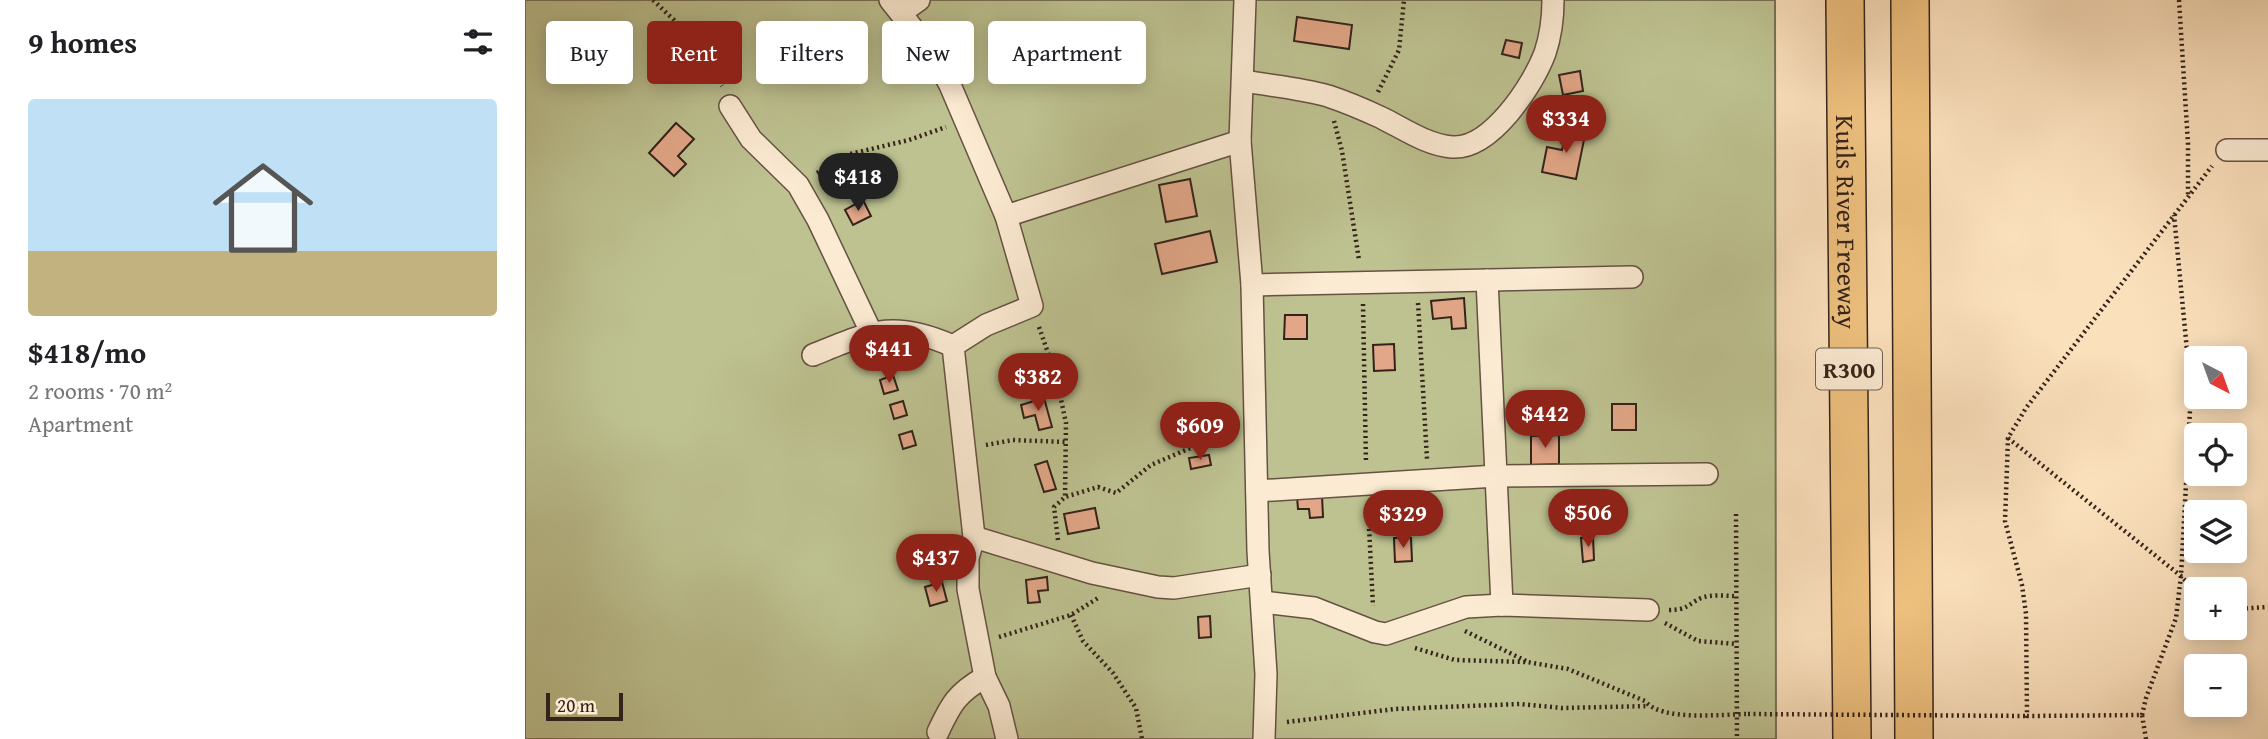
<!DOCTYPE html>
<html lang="en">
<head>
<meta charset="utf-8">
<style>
  body { margin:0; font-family:"Gentium Book Plus",serif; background:#f2f2f2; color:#202124; height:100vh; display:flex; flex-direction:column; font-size:26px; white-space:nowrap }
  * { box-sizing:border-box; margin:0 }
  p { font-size:23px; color:#757577 }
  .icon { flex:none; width:38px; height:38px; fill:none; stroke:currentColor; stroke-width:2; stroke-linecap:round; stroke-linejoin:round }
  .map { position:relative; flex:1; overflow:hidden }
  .details { display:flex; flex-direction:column; background:#fff; width:525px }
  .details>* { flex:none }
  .guide { position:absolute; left:21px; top:21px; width:665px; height:63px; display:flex; gap:14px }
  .needle { width:46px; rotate:139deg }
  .controls { position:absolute; left:1659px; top:346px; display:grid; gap:14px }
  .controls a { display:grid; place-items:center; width:63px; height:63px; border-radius:7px; background:#fff; box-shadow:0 4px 18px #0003; font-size:35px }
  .scale { position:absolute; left:21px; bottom:18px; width:77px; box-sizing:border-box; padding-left:7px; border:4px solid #33231a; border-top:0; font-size:19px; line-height:24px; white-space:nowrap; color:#33231a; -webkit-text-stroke:5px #fcebd3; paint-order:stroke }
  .price { position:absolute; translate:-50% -60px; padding:0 16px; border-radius:24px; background:#8f2418; color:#fff; font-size:23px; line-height:46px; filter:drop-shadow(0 2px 4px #0008) }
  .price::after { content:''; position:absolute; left:50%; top:42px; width:21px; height:16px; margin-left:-10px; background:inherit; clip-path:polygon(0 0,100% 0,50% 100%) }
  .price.selected { background:#222; color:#fff }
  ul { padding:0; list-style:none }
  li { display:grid; align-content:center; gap:14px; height:371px; padding:0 28px }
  li span { display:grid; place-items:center; height:217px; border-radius:7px; color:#555 }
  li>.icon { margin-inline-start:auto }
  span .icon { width:126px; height:126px; fill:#fffc; stroke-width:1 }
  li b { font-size:30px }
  h2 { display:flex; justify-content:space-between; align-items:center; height:84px; padding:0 28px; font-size:30px }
  .tag { padding:0 24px; border-radius:7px; background:#fff; box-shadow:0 4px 18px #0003; font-size:24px; line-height:63px }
  .tag.selected { background:#8f2418; color:#fff }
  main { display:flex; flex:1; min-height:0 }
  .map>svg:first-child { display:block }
  .green { fill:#bec291; stroke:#787256; stroke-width:2 }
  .building { fill:#e2a788; stroke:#33231a; stroke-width:2 }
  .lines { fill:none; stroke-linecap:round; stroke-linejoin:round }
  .minor-casing { stroke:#655242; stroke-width:24 }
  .motorway-casing { stroke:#33231a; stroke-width:40 }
  .path { stroke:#33231a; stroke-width:4.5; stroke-dasharray:2 3.5; stroke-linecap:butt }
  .minor { stroke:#fcebd3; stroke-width:21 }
  .motorway { stroke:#eec07e; stroke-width:37 }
  .path-bridge { stroke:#33231a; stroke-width:4.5; stroke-dasharray:2 3.5; stroke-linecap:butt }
  .labels { text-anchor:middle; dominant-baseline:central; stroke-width:5; stroke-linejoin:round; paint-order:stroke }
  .shield { fill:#fcebd3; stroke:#6f5f52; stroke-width:2 }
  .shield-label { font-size:24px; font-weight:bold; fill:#33231a }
  .street-label { font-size:26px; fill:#33231a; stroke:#fcebd3 }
</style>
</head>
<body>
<main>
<section class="details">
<h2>9 homes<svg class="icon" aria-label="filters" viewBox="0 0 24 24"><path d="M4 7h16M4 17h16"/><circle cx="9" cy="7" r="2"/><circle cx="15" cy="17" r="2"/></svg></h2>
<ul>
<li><span style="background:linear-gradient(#bfe0f5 70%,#c2b280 0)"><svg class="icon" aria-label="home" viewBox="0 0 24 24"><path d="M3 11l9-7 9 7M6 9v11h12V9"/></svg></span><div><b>$418/mo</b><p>2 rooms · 70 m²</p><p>Apartment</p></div></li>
</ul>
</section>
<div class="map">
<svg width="1743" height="739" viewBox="0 0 1743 739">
  <rect width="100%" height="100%" fill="#fbe0bc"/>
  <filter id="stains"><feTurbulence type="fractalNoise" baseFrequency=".00286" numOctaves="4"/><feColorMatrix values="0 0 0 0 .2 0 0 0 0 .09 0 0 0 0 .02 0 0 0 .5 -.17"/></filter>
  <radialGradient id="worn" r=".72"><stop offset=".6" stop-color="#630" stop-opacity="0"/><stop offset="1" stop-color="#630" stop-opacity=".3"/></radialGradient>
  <path class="green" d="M0 0H1250L1251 739H0Z"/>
  <g class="building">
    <path d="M772 17 827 25 824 49 769 41Z"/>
    <path d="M981 40 997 43 994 58 977 54Z"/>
    <path d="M1055 71 1058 91 1038 95 1034 75Z"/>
    <path d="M151 123 169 139 153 156 161 164 149 176 124 153Z"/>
    <path d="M1042 126 1061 130 1051 179 1017 172 1022 147 1037 150Z"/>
    <path d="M665 179 672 216 641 222 634 185Z"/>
    <path d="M338 200 346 216 328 225 320 210Z"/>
    <path d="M685 231 692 262 637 274 630 244Z"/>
    <path d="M939 298 941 328 927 329 926 317 908 319 906 301Z"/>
    <path d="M760 315H782V339H759Z"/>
    <path d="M869 344 870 370 849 371 848 345Z"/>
    <path d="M368 375 373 390 359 394 355 380Z"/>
    <path d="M519 398 527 427 514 430 510 415 499 418 496 405Z"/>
    <path d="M378 401 382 415 369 419 365 405Z"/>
    <rect x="1087" y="404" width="24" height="26"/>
    <path d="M387 431 391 445 378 449 374 435Z"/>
    <path d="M1034 435V464L1006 465V436Z"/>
    <path d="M684 455 686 465 666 469 664 458Z"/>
    <path d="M522 461 531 489 519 492 510 465Z"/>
    <path d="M797 496 798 517 785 518 784 509H773L772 497Z"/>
    <path d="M570 508 574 528 543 534 539 514Z"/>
    <path d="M1068 537 1069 560 1058 562 1056 538Z"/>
    <path d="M869 538H886L887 561 870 562Z"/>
    <path d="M522 577 523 590 513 591 515 602 503 603 501 580Z"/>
    <path d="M417 582 422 601 405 606 400 587Z"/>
    <path d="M685 616 686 637 674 638 673 617Z"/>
  </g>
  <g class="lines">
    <defs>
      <g id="minor">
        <path d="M365 0 409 55 425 85 481 216 507 306 461 325 428 346 449 537 443 558V589L460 677 474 706 482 739"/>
        <path d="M720 0 715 141 727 285 733 551 741 674 739 739"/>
        <path d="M376 13 394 0"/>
        <path d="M719 81C747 86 775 88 803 96 821 102 840 110 857 118 879 129 902 145 927 147 966 150 1008 85 1020 53 1026 35 1028 18 1028 0"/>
        <path d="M205 106 226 139 273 185 293 220 346 332"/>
        <path d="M1702 150H1743"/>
        <path d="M481 216 715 141"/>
        <path d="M962 280 977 605"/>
        <path d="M727 285 1107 277"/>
        <path d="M288 355C345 332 367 319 428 346"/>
        <path d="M732 491 971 476 1182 474"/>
        <path d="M449 537 567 573 633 587 649 588 735 575"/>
        <path d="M737 602 789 608 850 632 861 634 941 607 977 605 1123 610"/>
        <path d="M413 732C426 704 432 693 460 677"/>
      </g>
      <g id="motorway">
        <path id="s1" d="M1320 0 1327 739"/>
        <path d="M1385 0 1389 739"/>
      </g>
    </defs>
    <use href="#minor" class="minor-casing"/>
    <use href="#motorway" class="motorway-casing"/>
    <g class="path">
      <path d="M128 0 149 20 197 86"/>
      <path d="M1654 0 1663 144V195"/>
      <path d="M853 92 874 50 879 0"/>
      <path d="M809 121 817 151 834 260"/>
      <path d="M292 173 325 154 384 140 421 127"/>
      <path d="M893 303 902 459"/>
      <path d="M838 304 841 463"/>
      <path d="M514 327 531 376 541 423 540 497"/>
      <path d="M1483 438 1656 576 1671 592"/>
      <path d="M461 445 488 440 541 442"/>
      <path d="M843 507 848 606"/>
      <path d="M1211 514 1212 739"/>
      <path d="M533 540 529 507 540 497 573 487 591 493 626 465 663 449 709 435"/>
      <path d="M1710 609 1743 607"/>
      <path d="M1144 610C1162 610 1162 605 1176 598 1187 594 1200 596 1211 596"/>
      <path d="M546 615 558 641 588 673 611 708 617 739"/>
      <path d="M1140 623 1173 641 1212 644"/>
      <path d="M940 631 1001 661"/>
      <path d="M474 637 546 615 573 598"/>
      <path d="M890 648 930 660 1002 662 1043 669 1120 701C1137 722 1197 714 1223 714"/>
      <path d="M1617 715 1621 698 1651 618 1656 576 1666 392 1649 215"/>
      <path d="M762 722 870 709 918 707 995 704 1037 708 1124 706"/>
      <path d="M1621 739 1617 715 1502 716 1501 614 1497 585 1480 521 1483 438 1501 408 1687 166"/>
    </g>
    <use href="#minor" class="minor"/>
    <use href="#motorway" class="motorway"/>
    <path class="path-bridge" d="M1223 714 1502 716"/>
  </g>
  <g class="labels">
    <rect class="shield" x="1291" y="348.5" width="66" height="41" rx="5"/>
    <g class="shield-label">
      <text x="1324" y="369">R300</text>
    </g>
    <g class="street-label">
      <text stroke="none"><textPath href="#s1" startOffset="222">Kuils River Freeway</textPath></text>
    </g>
  </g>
  <rect width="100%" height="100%" filter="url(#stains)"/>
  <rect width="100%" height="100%" fill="url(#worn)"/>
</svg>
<div class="controls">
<a><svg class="needle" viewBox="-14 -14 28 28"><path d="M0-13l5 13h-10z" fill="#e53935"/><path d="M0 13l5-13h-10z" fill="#757577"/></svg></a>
<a><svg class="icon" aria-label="locate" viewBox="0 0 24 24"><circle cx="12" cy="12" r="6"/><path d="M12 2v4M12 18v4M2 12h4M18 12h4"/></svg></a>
<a><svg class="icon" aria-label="layers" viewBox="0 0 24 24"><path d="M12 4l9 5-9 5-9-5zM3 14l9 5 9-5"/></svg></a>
<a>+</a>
<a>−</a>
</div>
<div class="scale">20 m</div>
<b class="price" style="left:1041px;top:155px">$334</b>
<b class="price selected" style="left:333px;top:213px">$418</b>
<b class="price" style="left:364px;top:385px">$441</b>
<b class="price" style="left:513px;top:413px">$382</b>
<b class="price" style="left:1020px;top:450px">$442</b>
<b class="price" style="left:675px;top:462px">$609</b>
<b class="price" style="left:1063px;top:549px">$506</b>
<b class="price" style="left:878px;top:550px">$329</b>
<b class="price" style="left:411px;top:594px">$437</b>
<div class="guide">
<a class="tag">Buy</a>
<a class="tag selected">Rent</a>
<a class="tag">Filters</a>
<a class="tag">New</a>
<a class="tag">Apartment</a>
</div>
</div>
</main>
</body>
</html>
